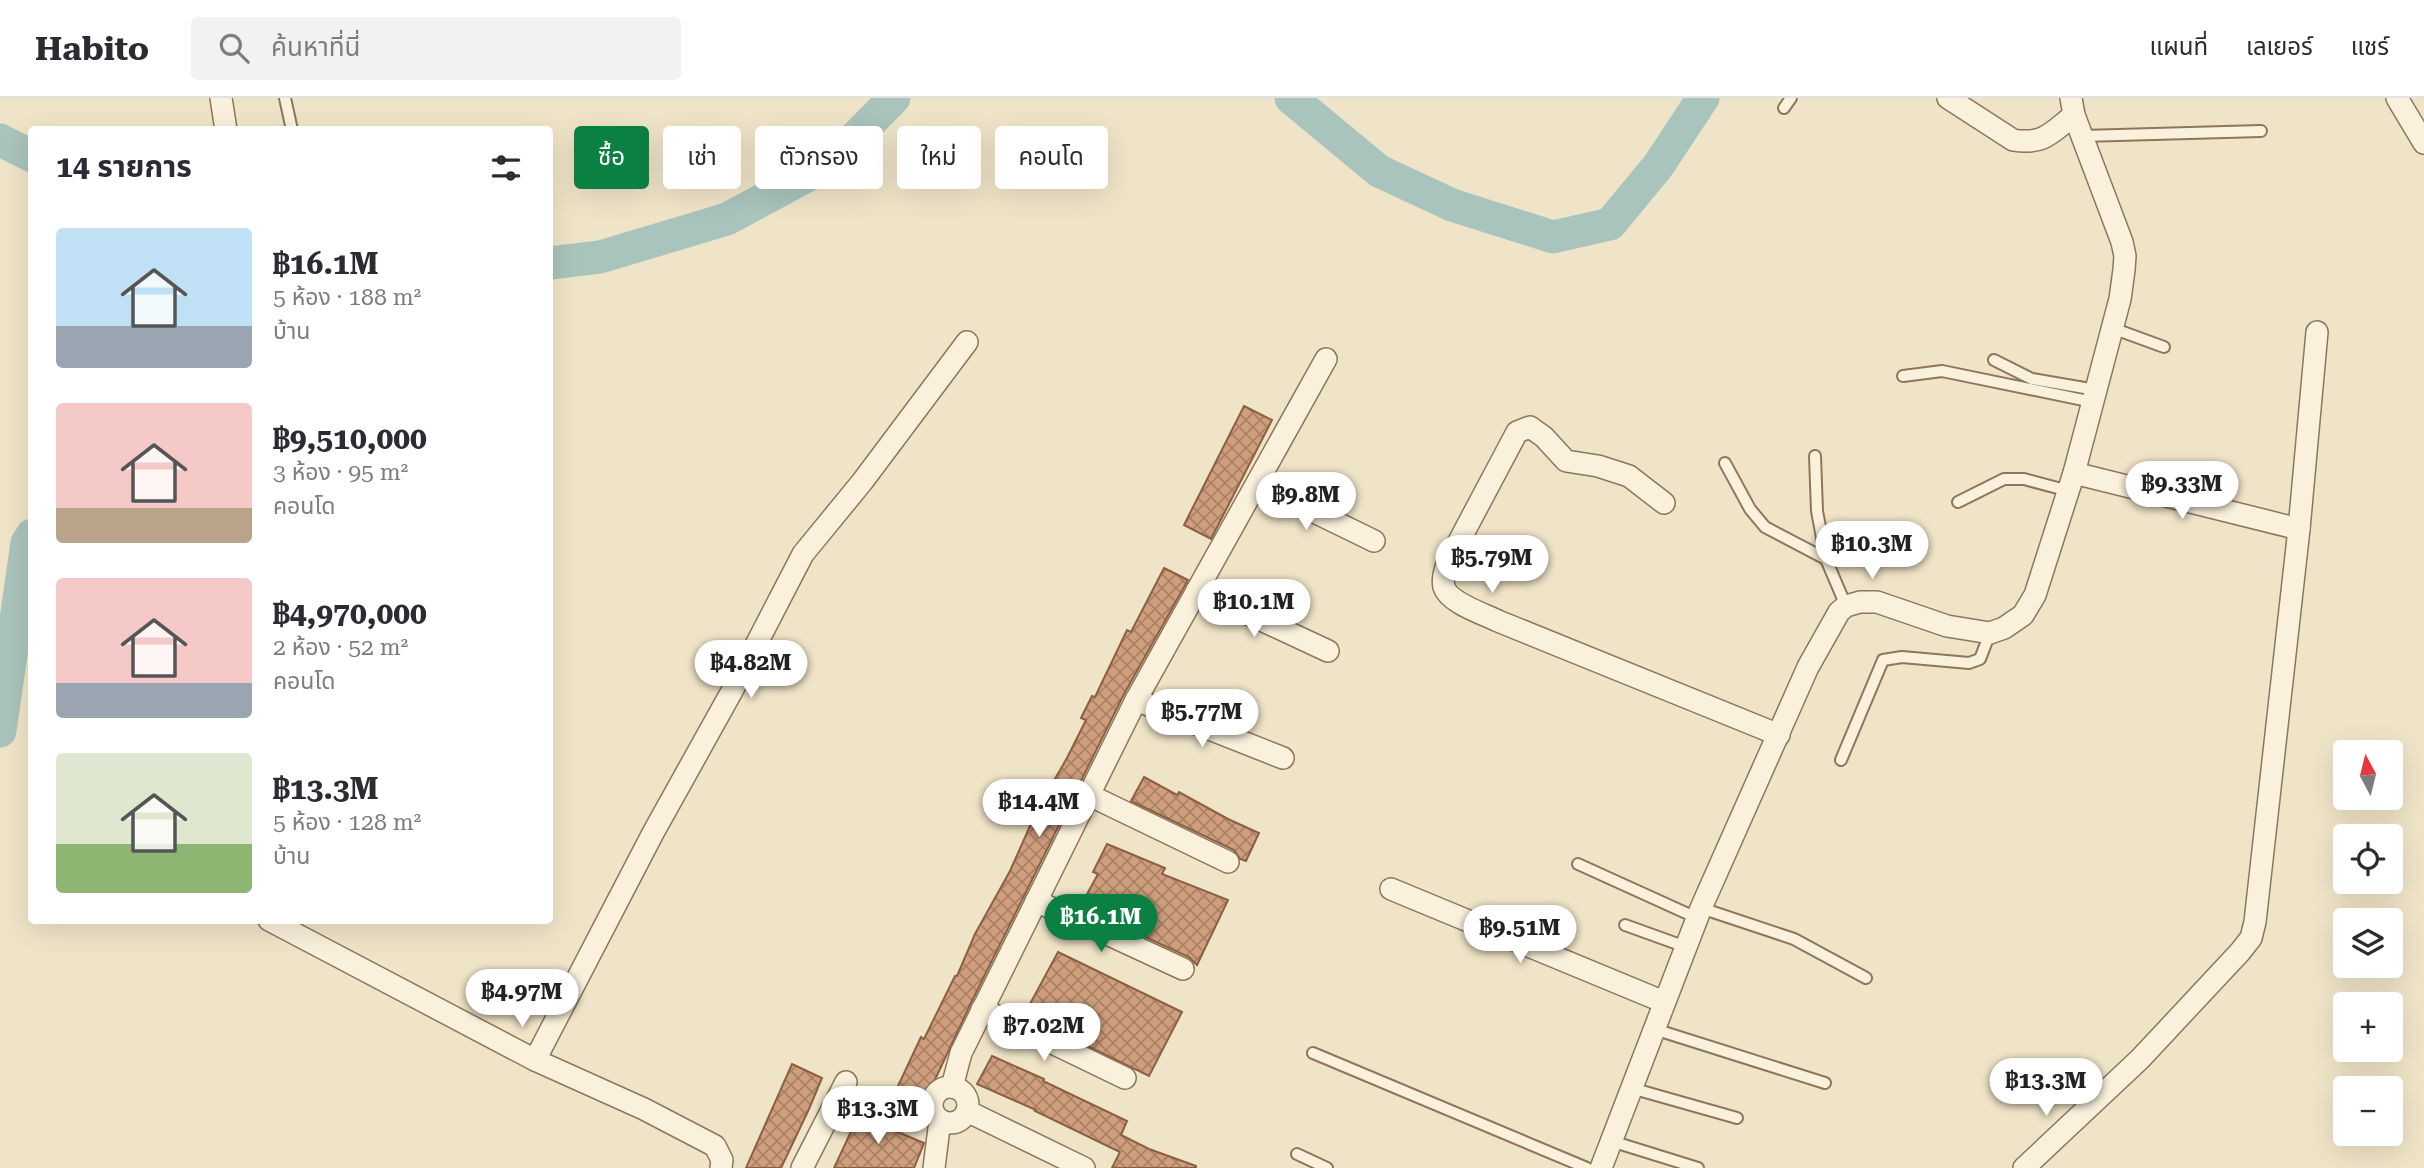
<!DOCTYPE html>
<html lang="th">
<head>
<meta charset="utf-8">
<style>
  body { margin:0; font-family:"Roboto Serif","Noto Sans Thai",serif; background:#f2f2f3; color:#2b2b33; height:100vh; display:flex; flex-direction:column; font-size:26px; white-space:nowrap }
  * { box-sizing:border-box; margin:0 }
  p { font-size:23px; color:#7c7c81 }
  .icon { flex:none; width:38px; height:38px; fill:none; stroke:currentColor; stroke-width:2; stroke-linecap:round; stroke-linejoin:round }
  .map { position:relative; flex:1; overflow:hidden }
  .drawer { position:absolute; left:28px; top:28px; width:525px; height:798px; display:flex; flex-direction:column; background:#fff; border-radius:7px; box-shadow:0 7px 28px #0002 }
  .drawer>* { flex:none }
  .top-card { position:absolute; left:574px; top:28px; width:665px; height:63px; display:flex; gap:14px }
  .needle { width:46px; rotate:353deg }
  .tools { position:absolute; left:2333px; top:642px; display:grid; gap:14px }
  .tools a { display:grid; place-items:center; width:70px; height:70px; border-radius:7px; background:#fff; box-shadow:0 7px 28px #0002; font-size:35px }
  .price { position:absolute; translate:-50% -60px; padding:0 16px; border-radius:24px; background:#fff; color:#222; font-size:23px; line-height:46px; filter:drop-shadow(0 2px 4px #0008) }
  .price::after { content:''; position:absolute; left:50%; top:42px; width:21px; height:16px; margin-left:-10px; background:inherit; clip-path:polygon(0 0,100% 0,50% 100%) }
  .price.on { background:#0b8043; color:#fff }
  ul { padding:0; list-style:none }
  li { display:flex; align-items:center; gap:21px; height:175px; padding:0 28px }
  li span { display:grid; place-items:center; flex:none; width:196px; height:140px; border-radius:7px; color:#555 }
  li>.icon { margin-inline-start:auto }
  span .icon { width:84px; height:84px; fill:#fffc; stroke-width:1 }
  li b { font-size:30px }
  h2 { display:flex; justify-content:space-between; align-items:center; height:84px; padding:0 28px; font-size:30px }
  .chip { padding:0 24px; border-radius:7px; background:#fff; box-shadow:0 7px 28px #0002; font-size:24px; line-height:63px }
  .chip.on { background:#0b8043; color:#fff }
  header { display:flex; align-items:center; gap:42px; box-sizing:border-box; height:98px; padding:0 35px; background:#fff; border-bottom:2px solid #e1e1e2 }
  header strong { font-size:33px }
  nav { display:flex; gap:38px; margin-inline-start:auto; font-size:24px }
  .search { width:490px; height:63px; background:#f2f2f3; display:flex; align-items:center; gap:18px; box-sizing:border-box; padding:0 24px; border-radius:7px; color:#7c7c81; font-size:26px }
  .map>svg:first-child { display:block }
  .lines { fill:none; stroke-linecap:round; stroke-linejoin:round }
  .river { stroke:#a9c4bc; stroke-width:33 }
  .building { fill:url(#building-cross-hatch); stroke:#8d5f41; stroke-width:2 }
  .lane-casing { stroke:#8d765c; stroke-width:14 }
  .street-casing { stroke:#8d765c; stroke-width:24 }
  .lane { stroke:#faf1dc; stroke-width:10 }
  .street { stroke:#faf1dc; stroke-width:21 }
</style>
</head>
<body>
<header>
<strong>Habito</strong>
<div class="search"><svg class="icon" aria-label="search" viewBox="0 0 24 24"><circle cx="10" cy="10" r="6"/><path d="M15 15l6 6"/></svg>ค้นหาที่นี่</div>
<nav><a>แผนที่</a><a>เลเยอร์</a><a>แชร์</a></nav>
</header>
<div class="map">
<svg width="2424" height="1070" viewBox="0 0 2424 1070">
  <defs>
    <pattern id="building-cross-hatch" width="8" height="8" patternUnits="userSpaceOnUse" patternTransform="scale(1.75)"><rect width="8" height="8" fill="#cf9f7d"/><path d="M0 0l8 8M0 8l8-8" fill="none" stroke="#a98266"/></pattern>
  </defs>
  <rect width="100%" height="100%" fill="#f0e4c8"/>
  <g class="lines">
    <g class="river">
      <path d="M1291 0 1379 73 1452 107 1553 139 1610 126 1658 68 1703 0"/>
      <path d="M0 42 32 58"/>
      <path d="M550 165 600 159 727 121 829 66 894 0"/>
      <path d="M0 633 27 445 32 437"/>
    </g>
  </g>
  <g class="building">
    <path d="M1244 308 1272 322 1211 441 1184 427Z"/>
    <path d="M1164 470 1188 482 1124 596 971 905 924 1005 897 990 921 939 924 941 955 878H957L975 836 1010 773 1038 710 1067 660 1086 622 1081 620 1092 598 1095 599 1127 532 1131 534Z"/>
    <path d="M1144 679 1177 697 1179 694 1228 721 1259 735 1246 763 1240 761 1234 752 1131 703Z"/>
    <path d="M1107 746 1165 770 1162 776 1228 802 1197 867 1189 859 1080 809 1098 776 1093 774Z"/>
    <path d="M1058 854 1182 914 1149 978 1024 917Z"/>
    <path d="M992 958 1044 981 1043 983 1127 1023 1121 1037 1149 1051 1196 1068V1070H1112L1120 1054 1035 1013 1036 1012 977 986Z"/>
    <path d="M792 966 822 980 809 1011 781 1070H746Z"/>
    <path d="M861 1012 889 1024 886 1029 924 1045 914 1070H834Z"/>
  </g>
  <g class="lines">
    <defs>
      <g id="lane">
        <path d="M285 0 292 32"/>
        <path d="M1784 10 1791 0"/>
        <path d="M2082 38 2261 33"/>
        <path d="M2112 230 2164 249"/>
        <path d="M1994 262 2032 281 2096 292"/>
        <path d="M1903 278 1942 273 2093 304"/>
        <path d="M1815 358 1817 413 1826 461 1846 508"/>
        <path d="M1725 365 1750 411 1765 429 1826 461"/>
        <path d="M1958 404 2004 381H2024L2069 393"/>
        <path d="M1841 662 1883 562 1902 559 1969 565 1980 561 1990 535"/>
        <path d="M1578 766 1697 820"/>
        <path d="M1701 810 1794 841 1866 880"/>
        <path d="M1625 827 1686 849"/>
        <path d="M1654 931 1825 985"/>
        <path d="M1313 955 1587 1070"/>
        <path d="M1631 990 1737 1020"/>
        <path d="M1611 1043 1698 1070"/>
        <path d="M1297 1056 1327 1070"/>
      </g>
      <g id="street">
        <path d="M221 0 226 32"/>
        <path d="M1948 0 2013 42C2044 47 2051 35 2074 17"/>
        <path d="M2397 0 2424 45"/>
        <path d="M2074 375 2299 431"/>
        <path d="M1257 386 1374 443"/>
        <path d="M1664 405 1629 378 1598 368 1566 363 1544 339 1530 329 1517 334 1447 466C1445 473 1442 481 1444 489 1449 505 1484 516 1498 523L1779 637"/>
        <path d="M1197 492 1328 553"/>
        <path d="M1136 602 1283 660"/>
        <path d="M1089 697 1228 764"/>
        <path d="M1391 791 1664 904"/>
        <path d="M1036 803 1183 871"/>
        <path d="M269 822 535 962 644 1011 715 1048 722 1062 721 1070"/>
        <path d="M982 911 1125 980"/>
        <path d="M535 962 653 735 732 593 803 456 862 384 967 244"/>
        <path d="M952 989 961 955 1136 602 1326 261"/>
        <circle cx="950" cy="1007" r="18"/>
        <path d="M967 1013 1084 1070"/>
        <path d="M802 1070 846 984"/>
        <path d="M934 1070 940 1022"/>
        <path d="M1601 1070 1701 810 1808 569 1839 514 1846 508 1860 504H1877L1947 528 1990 535 2004 530 2023 517 2035 497 2074 375 2120 201 2124 172 2125 158 2122 144 2074 17 2071 0"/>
        <path d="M2024 1070 2140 961 2240 854 2251 840 2255 824 2299 431 2317 234"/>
      </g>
    </defs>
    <use href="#lane" class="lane-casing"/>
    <use href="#street" class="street-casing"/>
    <use href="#lane" class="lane"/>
    <use href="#street" class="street"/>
  </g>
</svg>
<div class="tools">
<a><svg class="needle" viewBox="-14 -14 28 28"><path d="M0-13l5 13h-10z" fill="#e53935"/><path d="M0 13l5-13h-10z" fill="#7c7c81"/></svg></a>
<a><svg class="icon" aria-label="locate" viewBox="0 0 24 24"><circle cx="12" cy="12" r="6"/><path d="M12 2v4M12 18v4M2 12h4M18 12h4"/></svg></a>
<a><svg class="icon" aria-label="layers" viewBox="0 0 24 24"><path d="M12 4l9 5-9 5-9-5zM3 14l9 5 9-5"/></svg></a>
<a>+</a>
<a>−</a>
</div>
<b class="price" style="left:2182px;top:423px">฿9.33M</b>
<b class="price" style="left:1306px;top:434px">฿9.8M</b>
<b class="price" style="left:1872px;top:483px">฿10.3M</b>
<b class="price" style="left:1492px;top:497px">฿5.79M</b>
<b class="price" style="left:1254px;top:541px">฿10.1M</b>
<b class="price" style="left:751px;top:602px">฿4.82M</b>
<b class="price" style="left:1202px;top:651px">฿5.77M</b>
<b class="price" style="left:1039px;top:741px">฿14.4M</b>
<b class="price on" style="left:1101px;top:856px">฿16.1M</b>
<b class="price" style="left:1520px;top:867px">฿9.51M</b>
<b class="price" style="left:522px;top:931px">฿4.97M</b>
<b class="price" style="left:1044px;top:965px">฿7.02M</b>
<b class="price" style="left:2046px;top:1020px">฿13.3M</b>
<b class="price" style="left:878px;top:1048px">฿13.3M</b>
<div class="top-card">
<a class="chip on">ซื้อ</a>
<a class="chip">เช่า</a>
<a class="chip">ตัวกรอง</a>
<a class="chip">ใหม่</a>
<a class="chip">คอนโด</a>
</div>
<section class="drawer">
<h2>14 รายการ<svg class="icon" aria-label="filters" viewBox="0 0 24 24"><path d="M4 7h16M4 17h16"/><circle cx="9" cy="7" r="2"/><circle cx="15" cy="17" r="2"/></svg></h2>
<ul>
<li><span style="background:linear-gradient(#bfe0f5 70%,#9aa5b1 0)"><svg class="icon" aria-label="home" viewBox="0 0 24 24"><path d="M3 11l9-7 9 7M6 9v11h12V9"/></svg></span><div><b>฿16.1M</b><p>5 ห้อง · 188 m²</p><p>บ้าน</p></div></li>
<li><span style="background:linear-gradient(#f6c9c9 75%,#b9a48a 0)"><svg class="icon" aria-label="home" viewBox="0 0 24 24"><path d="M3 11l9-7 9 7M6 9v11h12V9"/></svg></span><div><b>฿9,510,000</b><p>3 ห้อง · 95 m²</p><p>คอนโด</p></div></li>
<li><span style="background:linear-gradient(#f6c9c9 75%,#9aa5b1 0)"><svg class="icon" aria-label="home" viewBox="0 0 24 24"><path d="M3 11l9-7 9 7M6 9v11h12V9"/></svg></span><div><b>฿4,970,000</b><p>2 ห้อง · 52 m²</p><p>คอนโด</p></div></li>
<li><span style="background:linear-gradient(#dfe7d0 65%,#8fb573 0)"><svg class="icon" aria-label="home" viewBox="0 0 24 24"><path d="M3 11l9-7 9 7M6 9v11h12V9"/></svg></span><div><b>฿13.3M</b><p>5 ห้อง · 128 m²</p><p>บ้าน</p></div></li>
</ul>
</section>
</div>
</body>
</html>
